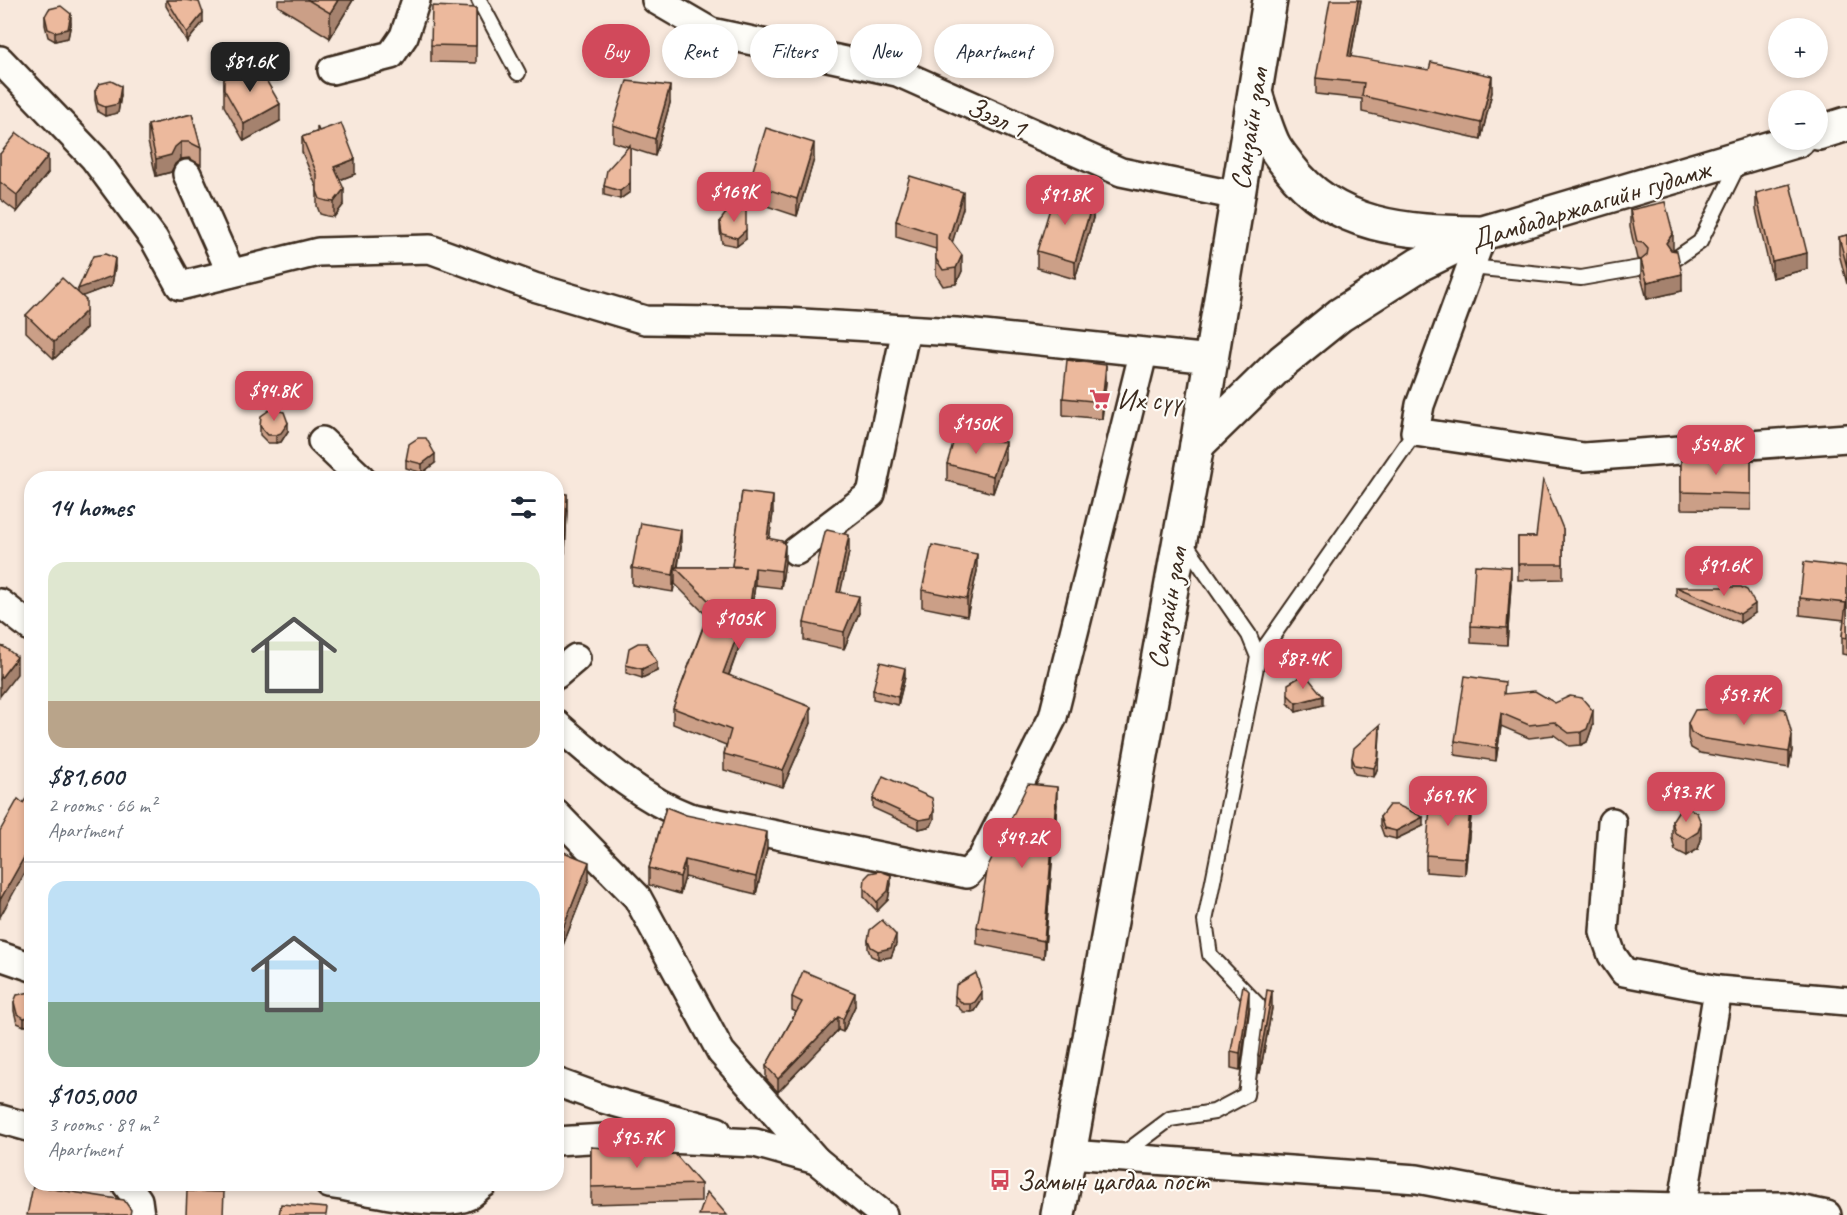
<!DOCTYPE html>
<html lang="en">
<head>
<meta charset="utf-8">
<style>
  body { margin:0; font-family:Caveat,sans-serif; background:#f6f6f7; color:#1f2937; height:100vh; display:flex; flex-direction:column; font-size:22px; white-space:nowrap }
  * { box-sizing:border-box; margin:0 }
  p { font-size:20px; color:#747a83 }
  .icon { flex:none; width:33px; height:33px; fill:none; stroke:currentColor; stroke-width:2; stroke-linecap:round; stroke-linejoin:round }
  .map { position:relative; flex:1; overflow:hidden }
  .side { position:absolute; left:24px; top:471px; width:540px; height:720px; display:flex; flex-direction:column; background:#fff; border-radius:24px; box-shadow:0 3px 9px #0003 }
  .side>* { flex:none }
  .guide { position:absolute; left:582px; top:24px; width:570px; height:54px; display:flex; gap:12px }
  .buttons { position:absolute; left:1768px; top:18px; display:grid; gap:12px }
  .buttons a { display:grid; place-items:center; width:60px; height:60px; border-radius:50%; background:#fff; box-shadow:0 3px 9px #0003; font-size:30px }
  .price { position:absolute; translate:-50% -51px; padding:0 14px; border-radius:12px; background:#d1495b; color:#fff; font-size:20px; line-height:39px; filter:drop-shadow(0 2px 3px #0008) }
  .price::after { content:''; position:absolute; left:50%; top:36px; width:18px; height:14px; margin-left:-9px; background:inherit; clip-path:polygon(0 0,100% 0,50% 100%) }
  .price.active { background:#222; color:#fff }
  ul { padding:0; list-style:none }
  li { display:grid; align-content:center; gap:12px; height:318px; padding:0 24px }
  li+li { border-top:2px solid #e0e1e3 }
  li span { display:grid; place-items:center; height:186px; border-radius:18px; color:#555 }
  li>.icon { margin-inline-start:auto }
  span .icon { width:108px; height:108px; fill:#fffc; stroke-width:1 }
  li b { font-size:26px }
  h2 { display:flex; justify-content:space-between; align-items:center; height:72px; padding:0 24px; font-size:26px }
  .chip { padding:0 21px; border-radius:27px; background:#fff; box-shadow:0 3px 9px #0003; font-size:21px; line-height:54px }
  .chip.active { background:#d1495b; color:#fff }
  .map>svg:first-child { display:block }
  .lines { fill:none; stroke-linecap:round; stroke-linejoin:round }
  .lane-casing { stroke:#3b2a1e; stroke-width:18 }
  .street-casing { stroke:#3b2a1e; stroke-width:32 }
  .secondary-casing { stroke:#3b2a1e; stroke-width:38 }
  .lane { stroke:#fdfcf7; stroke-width:14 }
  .street { stroke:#fdfcf7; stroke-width:27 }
  .secondary { stroke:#fdfcf7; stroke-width:33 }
  .wall { fill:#cb9f87; stroke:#3b2a1e; stroke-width:1.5 }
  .shaded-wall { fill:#a5826e; stroke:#3b2a1e; stroke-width:1.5 }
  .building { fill:#ecb99d; stroke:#3b2a1e; stroke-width:1.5 }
  .labels { text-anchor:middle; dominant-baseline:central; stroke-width:4.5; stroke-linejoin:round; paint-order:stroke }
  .street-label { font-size:28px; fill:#3b2a1e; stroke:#fdfcf7 }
  .poi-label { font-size:28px; fill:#3b2a1e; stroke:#fdfcf7; text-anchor:start }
</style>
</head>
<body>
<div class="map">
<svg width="1847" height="1215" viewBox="0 0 1847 1215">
  <rect width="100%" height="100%" fill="#f8e8dc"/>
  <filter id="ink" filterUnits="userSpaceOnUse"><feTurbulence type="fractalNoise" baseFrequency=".0167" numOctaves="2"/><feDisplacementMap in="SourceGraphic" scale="12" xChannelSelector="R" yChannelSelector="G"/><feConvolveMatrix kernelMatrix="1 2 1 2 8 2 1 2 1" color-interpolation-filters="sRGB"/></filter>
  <g filter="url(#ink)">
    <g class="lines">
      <defs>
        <g id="lane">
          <path d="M479 0 518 73"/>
          <path d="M1675 259 1700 242 1740 161"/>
          <path d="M1471 267 1581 278 1639 268"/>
          <path d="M1258 657 1415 432"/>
          <path d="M1122 1155 1170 1119 1214 1112 1246 1095 1258 1005 1210 955 1205 921 1258 657 1249 635 1183 540"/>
        </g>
        <g id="street">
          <path d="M656 0 711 32 897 72 1121 172 1238 196"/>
          <path d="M0 60 94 158 154 239 180 286 318 252 430 249 534 287 645 320 785 322 956 332 1211 359"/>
          <path d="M332 70 391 55 404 36 416 0"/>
          <path d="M187 174 231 273"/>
          <path d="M1483 233 1420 405 1415 432 1584 457 1847 438"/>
          <path d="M322 441 361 478"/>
          <path d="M796 551 871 494 906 329"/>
          <path d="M0 603 32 628"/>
          <path d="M556 675 576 658"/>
          <path d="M556 724C597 759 639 798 689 817L967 874 982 858 1053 717 1143 354"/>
          <path d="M556 814 637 897 721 1052 816 1160"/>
          <path d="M1612 822 1604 932 1612 955 1624 972 1718 990 1847 1001"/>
          <path d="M0 956 32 967"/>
          <path d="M556 1082 603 1099 717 1131"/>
          <path d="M0 1119 32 1128"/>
          <path d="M556 1141 622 1137 755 1143 816 1160 883 1215"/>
          <path d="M1069 1154 1417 1179 1550 1204 1682 1207 1783 1206 1827 1215"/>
          <path d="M126 1184 138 1200 140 1215"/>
          <path d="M329 1184C361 1188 441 1210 468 1196 473 1193 478 1187 483 1184"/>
          <path d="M1682 1207 1718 990"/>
        </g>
        <g id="secondary">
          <path d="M1256 96C1261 112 1266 129 1273 144 1277 152 1284 160 1289 167 1335 228 1407 232 1477 233"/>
          <path d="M1818 133 1847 124"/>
          <path d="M1197 445 1283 361 1340 315 1420 264 1483 233 1798 140"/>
          <path d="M1058 1215 1197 445 1270 0"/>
        </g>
      </defs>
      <use href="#lane" class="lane-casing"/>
      <use href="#street" class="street-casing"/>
      <use href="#secondary" class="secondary-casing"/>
      <use href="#lane" class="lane"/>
      <use href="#street" class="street"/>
      <use href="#secondary" class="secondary"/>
    </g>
    <g class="wall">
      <path d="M166 0H185L203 22 187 42 166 6Z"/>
      <path d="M278 0H353L330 38 278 6Z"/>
      <path d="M1361 0 1351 57 1492 92 1481 139 1362 112V99L1316 94V78Z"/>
      <path d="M476 8V63L431 62V45Z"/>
      <path d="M45 16 71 23 68 38 55 41 48 37 45 25Z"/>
      <path d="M224 79 280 121 244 141 224 106Z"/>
      <path d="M95 91 121 95 118 113 105 116 98 112 95 100Z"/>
      <path d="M670 103 655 156 630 148V192L620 199 604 195V186L629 147 613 142V125Z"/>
      <path d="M192 114 201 148V165L189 158 181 159 175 164 171 172 156 176 148 142V125Z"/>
      <path d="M319 131 355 174 340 180 344 204 334 217 327 216 320 214 317 206V188L302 152V137Z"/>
      <path d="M0 154 48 173 17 212 0 199Z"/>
      <path d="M814 159 797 216 749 200V183Z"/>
      <path d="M1756 193 1807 269 1772 278 1756 210Z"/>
      <path d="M963 208 952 242 962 271 956 284 943 286 936 275V249L896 237V221Z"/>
      <path d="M1630 210 1672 250 1682 291 1647 299 1641 277V260L1637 259 1630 227Z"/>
      <path d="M1093 218 1075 279 1037 268V251Z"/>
      <path d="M720 221 746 239 737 246 722 243 720 230Z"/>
      <path d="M1847 235V284L1839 254V237Z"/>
      <path d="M115 267 112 285 82 296 86 328 54 359 26 332V315L78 293Z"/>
      <path d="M1106 382 1102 419 1063 415V398Z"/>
      <path d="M260 426 288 431 281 442 276 443H268L260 435Z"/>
      <path d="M1681 458 1751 460V510L1681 509Z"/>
      <path d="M1005 459 993 493 947 481V464Z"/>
      <path d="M406 460 435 463 422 473 406 468Z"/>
      <path d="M742 492 773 513 769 539 785 562 781 588 755 585 749 629 746 628 729 675 811 723 783 787 724 770V754L726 745 673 724V708L707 616 675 584V580L673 592 632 585V568L681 547 678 567H732Z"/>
      <path d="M556 493 567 510 565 553H556Z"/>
      <path d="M1563 529V579L1518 580V537H1536Z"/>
      <path d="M849 552 840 592 859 613 844 649 804 640V623Z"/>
      <path d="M1847 567V655L1842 654V637L1844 620 1800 615V598Z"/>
      <path d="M977 571 967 616 922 607V590Z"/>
      <path d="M1511 584 1507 645 1471 643V626Z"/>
      <path d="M1676 587 1755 613 1740 623 1676 596Z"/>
      <path d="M626 665 657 671 642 678 626 673Z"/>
      <path d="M905 677 898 705 873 699V690Z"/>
      <path d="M1505 694 1593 725 1587 742 1581 745 1569 746 1554 735 1529 738 1501 726 1496 761 1455 755V741Z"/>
      <path d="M1288 695 1323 705 1296 712 1288 703Z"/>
      <path d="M1688 723 1792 750 1789 768 1700 753 1691 748 1688 738Z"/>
      <path d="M1380 733 1378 767 1374 777 1355 774 1352 766V758Z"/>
      <path d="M873 799 934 819 931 826 919 829 873 808Z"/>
      <path d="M1057 804 1044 958 977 944V927Z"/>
      <path d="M666 807 767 849 756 894 685 877 680 894 649 885V868Z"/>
      <path d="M1471 816 1465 875 1426 872V855Z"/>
      <path d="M1380 817 1423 826 1396 839 1384 836 1380 825Z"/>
      <path d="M1672 821 1701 840 1698 849 1687 856 1675 850 1672 838Z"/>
      <path d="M556 849 589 879 563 945 556 943Z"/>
      <path d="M891 884 888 900 877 911 864 897V888Z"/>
      <path d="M868 940 896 944 891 957 878 959 871 956 868 949Z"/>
      <path d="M32 993V1025L24 1026 17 1023 14 1011V1002Z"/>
      <path d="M955 996 982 1000 975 1011 971 1012H963L955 1004Z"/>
      <path d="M792 997 855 1006 843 1032 838 1030 778 1092 766 1079V1066L796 1012 792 1010Z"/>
      <path d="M1249 1008 1240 1070 1231 1068V1051Z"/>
      <path d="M1272 1008 1260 1073H1258V1056Z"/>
      <path d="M591 1147 701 1184V1201L591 1204Z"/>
    </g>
    <g class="shaded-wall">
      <path d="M338 0H353L330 38V13Z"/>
      <path d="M1358 0H1361L1348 72V56Z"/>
      <path d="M203 13V22L187 42V33Z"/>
      <path d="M71 14V23L68 38 55 41V32Z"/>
      <path d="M1492 76V92L1481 139V123Z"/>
      <path d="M121 86V95L118 113 105 116V107Z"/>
      <path d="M670 86V103L655 156V139Z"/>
      <path d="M280 104V121L244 141V124Z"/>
      <path d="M181 142V159L175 164 171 172 156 176V159Z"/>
      <path d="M814 143V159L797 216V199Z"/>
      <path d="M48 156V173L17 212V195Z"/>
      <path d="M355 159V174L334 182V167Z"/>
      <path d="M630 183V192L620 199V191Z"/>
      <path d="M344 189V204L334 217V202Z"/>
      <path d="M963 192V208L949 253V238Z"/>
      <path d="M1093 201V218L1075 279V262Z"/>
      <path d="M746 230V239L737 246V238Z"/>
      <path d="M1673 233V250L1666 260V243Z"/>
      <path d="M1807 253V269L1772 278V261Z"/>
      <path d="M962 255V271L956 284V268Z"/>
      <path d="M115 258V267L112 285 78 298V289Z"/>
      <path d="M1682 274V291L1647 299V282Z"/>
      <path d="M86 311V328L54 359V342Z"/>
      <path d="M1106 365V382L1102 419V402Z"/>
      <path d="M288 423V431L281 442 276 443V435Z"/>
      <path d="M1005 442V459L993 493V476Z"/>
      <path d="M435 454V463L422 473V464Z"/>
      <path d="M567 494V510L565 553V536Z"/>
      <path d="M773 496V513L767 555V538Z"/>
      <path d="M681 530V547L677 569 675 567V580L673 592V575Z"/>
      <path d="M849 535V552L837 609V592Z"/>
      <path d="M785 545V562L781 588V571Z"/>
      <path d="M977 554V571L967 616V599Z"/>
      <path d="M1511 567V584L1507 645V628Z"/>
      <path d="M755 568V585L749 629V612Z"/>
      <path d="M859 596V613L844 649V632Z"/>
      <path d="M1755 604V613L1740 623V614Z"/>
      <path d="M560 605V614L556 619V610Z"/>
      <path d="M746 612V628L723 690V673Z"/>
      <path d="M17 657V674L0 696V679Z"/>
      <path d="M657 662V671L642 678V669Z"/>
      <path d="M905 668V677L898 705V697Z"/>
      <path d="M1323 696V705L1296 712V703Z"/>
      <path d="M811 707V723L783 787V770Z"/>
      <path d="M1593 711V725L1587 742 1581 745V732Z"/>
      <path d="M1501 713V726L1496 761V748Z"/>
      <path d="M1380 725 1378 767 1374 777V768Z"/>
      <path d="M1792 735V750L1789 768V752Z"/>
      <path d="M1057 787V804L1044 958V941Z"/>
      <path d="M1471 800V816L1465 875V858Z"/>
      <path d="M934 810V819L931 826 919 829V820Z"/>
      <path d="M1423 817V826L1396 839V831Z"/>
      <path d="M1701 823V840L1698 849 1687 856V839Z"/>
      <path d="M767 832V849L756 894V877Z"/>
      <path d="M32 843V860L0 917V900Z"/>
      <path d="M685 860V877L680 894V877Z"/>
      <path d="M589 862V879L563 945V928Z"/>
      <path d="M891 875V884L888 900 877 911V902Z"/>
      <path d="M896 935V944L891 957 878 959V951Z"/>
      <path d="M1249 991V1008L1240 1070V1053Z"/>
      <path d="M1272 991V1008L1260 1073V1056Z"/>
      <path d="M982 992V1000L975 1011 971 1012V1004Z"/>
      <path d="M855 993V1006L843 1032V1019Z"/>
      <path d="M32 1016V1025L24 1026V1018Z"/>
      <path d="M838 1017V1030L778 1092V1079Z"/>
    </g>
    <g class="building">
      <path d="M167 0H185L199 2 203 13 187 33Z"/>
      <path d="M308 0H338L330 13Z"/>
      <path d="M1330 0H1358L1348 56 1429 70 1431 62 1492 76 1481 123 1362 96 1364 83 1316 78Z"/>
      <path d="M61 6 71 14 68 29 55 32 48 29 45 16 49 9Z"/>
      <path d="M432 6 476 8V46L431 45Z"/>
      <path d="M255 61 280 104 244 124 224 89V79Z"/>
      <path d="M111 81 121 86 118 104 105 107 98 104 95 91 99 84Z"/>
      <path d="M627 81 670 86 655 139 613 125Z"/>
      <path d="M192 114 201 148 189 142H181L175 147 171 155 156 159 148 125Z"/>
      <path d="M341 123 355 159 334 167 344 189 334 202 327 201 320 199 317 191V174L302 137 317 132V126L319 131Z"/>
      <path d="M766 128 814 143 797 199 749 183Z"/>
      <path d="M17 133 48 156 17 195 0 182V154Z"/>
      <path d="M630 145V183L620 191 604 186 607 170Z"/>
      <path d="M910 176 963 192 949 238 962 255 956 268 943 270 936 259V234L896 221Z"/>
      <path d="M1790 184 1807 253 1772 261 1756 193Z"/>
      <path d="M1056 189 1093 201 1075 262 1037 251Z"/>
      <path d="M1665 202 1673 233 1666 243 1671 250 1677 251 1682 274 1647 282 1641 260 1647 255 1648 249 1643 243 1637 242 1630 210Z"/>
      <path d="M746 206V230L737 238 722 234 720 221 726 213Z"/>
      <path d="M1847 235V267L1839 237Z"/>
      <path d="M105 254 115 258 112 276 78 289 93 256Z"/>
      <path d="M62 278 86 300V311L54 342 26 315Z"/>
      <path d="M1067 360 1106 365 1102 402 1063 398Z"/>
      <path d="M271 409 284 412 288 423 281 433 276 435H268L260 426 261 416Z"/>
      <path d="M955 436 1005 442 993 476 947 464Z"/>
      <path d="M418 438H426L435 454 422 464 406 460 409 444Z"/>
      <path d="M1681 458 1751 460V494L1681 492Z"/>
      <path d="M1543 479 1563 529V564H1518V537H1536Z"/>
      <path d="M742 492 773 496 767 538 782 541 785 545 781 571 755 568 749 612H746L723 673 811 707 783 770 724 754 731 730 673 708 712 604 675 567H746L732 566Z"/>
      <path d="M556 493 567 494 565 536H556Z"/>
      <path d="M641 523 681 530 673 575 632 568Z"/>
      <path d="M827 530 849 535 837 592 859 596 844 632 804 623 825 532Z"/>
      <path d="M932 545 977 554 967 599 922 590Z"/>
      <path d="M1804 562 1847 567V638L1842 637 1846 603 1800 598Z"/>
      <path d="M1475 565 1511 567 1507 628 1471 626Z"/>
      <path d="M1676 587H1741L1747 590 1755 604 1740 614Z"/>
      <path d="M556 598 560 605 556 610Z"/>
      <path d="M638 643H646L657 662 642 669 626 665 629 648Z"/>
      <path d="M0 646 4 647 17 657 0 679Z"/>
      <path d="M880 662 905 668 898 697 873 690Z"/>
      <path d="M1305 674 1323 696 1296 703 1288 695V684Z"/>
      <path d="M1465 676 1505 682 1504 694 1535 691 1555 703 1570 696 1582 698 1593 711 1587 729 1581 732 1569 733 1554 722 1529 725 1501 713 1496 748 1455 741Z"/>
      <path d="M1730 701 1785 709 1792 735 1789 752 1700 738 1691 732 1688 723 1695 710 1729 708Z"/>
      <path d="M1380 725 1378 758 1374 768 1355 765 1352 758 1354 748Z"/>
      <path d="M883 776 932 798 934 810 931 818 919 820 873 799Z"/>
      <path d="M1028 784 1057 787 1044 941 977 927 988 866Z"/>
      <path d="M32 790V843L0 900V831L18 799 23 803Z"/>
      <path d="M1431 796 1471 800 1465 858 1426 855Z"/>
      <path d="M1389 805H1397L1423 817 1396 831 1384 828 1380 817Z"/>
      <path d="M666 807 686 815 767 832 756 877 685 860 680 877 649 868Z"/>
      <path d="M1689 808 1697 813 1701 823 1698 832 1687 839 1675 833 1672 821 1679 810Z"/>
      <path d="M556 849 589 862 563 928 556 926Z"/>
      <path d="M880 871 891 875 888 891 877 902 864 888 865 878 870 873Z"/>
      <path d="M882 920 896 935 891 948 878 951 871 947 868 940 870 930Z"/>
      <path d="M803 971 855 993 843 1019 838 1017 778 1079 766 1066 802 1002 792 997Z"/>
      <path d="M976 973 982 992 975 1002 971 1004H963L955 996 956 985Z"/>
      <path d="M1243 985 1249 991 1240 1053 1231 1051Z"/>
      <path d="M1267 990 1272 991 1260 1056H1258Z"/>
      <path d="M30 992 32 993V1016L24 1018 17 1014 14 1002 17 995Z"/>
      <path d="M591 1147 635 1150V1155L675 1154 701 1184 591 1187Z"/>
      <path d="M33 1186 124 1200 131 1210 130 1215H27Z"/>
      <path d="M187 1191 224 1192 223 1215H186Z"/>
      <path d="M707 1192 727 1215H699Z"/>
      <path d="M281 1204 327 1208 326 1215H279Z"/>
    </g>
  </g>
  <defs>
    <symbol id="supermarket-bare" viewBox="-9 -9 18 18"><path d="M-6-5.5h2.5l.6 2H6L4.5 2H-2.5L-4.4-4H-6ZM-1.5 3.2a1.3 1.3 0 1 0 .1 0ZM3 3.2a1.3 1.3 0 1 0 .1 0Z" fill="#d1495b" stroke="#fdfcf7" stroke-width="2.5" paint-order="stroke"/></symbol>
    <symbol id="bus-bare" viewBox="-9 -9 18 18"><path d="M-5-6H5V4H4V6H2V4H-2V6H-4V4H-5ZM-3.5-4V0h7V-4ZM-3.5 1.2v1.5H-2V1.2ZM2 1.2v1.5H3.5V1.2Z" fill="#d1495b" stroke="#fdfcf7" stroke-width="2.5" paint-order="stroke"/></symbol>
  </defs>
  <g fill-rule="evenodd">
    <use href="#supermarket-bare" x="1085" y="384" width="30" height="30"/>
    <use href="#bus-bare" x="985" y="1165" width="30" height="30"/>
  </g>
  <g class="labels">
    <g class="street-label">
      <text transform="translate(997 117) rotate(24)">Зээл 1</text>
      <text transform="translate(1249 129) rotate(-81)">Санзайн зам</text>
      <text transform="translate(1590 204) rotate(-17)">Дамбадаржаагийн гудамж</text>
      <text transform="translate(1167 608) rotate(-80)">Санзайн зам</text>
    </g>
    <g class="poi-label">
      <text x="1117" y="399">Их сүү</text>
      <text x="1017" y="1180">Замын цагдаа пост</text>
    </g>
  </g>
</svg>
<div class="buttons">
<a>+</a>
<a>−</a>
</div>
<b class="price active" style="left:250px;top:93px">$81.6K</b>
<b class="price" style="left:734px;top:223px">$169K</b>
<b class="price" style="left:1065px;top:226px">$91.8K</b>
<b class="price" style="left:274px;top:422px">$94.8K</b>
<b class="price" style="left:976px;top:455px">$150K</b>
<b class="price" style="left:1716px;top:476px">$54.8K</b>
<b class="price" style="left:1724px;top:597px">$91.6K</b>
<b class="price" style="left:739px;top:650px">$105K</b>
<b class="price" style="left:1303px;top:690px">$87.4K</b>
<b class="price" style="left:1744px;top:726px">$59.7K</b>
<b class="price" style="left:1686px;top:823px">$93.7K</b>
<b class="price" style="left:1448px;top:827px">$69.9K</b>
<b class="price" style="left:1022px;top:869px">$49.2K</b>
<b class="price" style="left:637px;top:1169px">$95.7K</b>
<div class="guide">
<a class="chip active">Buy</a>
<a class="chip">Rent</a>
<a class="chip">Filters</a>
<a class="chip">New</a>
<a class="chip">Apartment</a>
</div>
<section class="side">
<h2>14 homes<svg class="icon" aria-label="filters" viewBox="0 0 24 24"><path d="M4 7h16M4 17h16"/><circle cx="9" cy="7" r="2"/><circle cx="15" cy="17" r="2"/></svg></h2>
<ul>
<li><span style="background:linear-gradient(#dfe7d0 75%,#b9a48a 0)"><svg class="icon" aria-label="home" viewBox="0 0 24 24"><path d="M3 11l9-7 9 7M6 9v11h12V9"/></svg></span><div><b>$81,600</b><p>2 rooms · 66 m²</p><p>Apartment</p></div></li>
<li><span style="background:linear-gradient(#bfe0f5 65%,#7fa58c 0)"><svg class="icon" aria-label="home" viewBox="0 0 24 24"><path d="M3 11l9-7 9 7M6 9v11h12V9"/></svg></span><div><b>$105,000</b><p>3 rooms · 89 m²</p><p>Apartment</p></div></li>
</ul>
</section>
</div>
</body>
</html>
